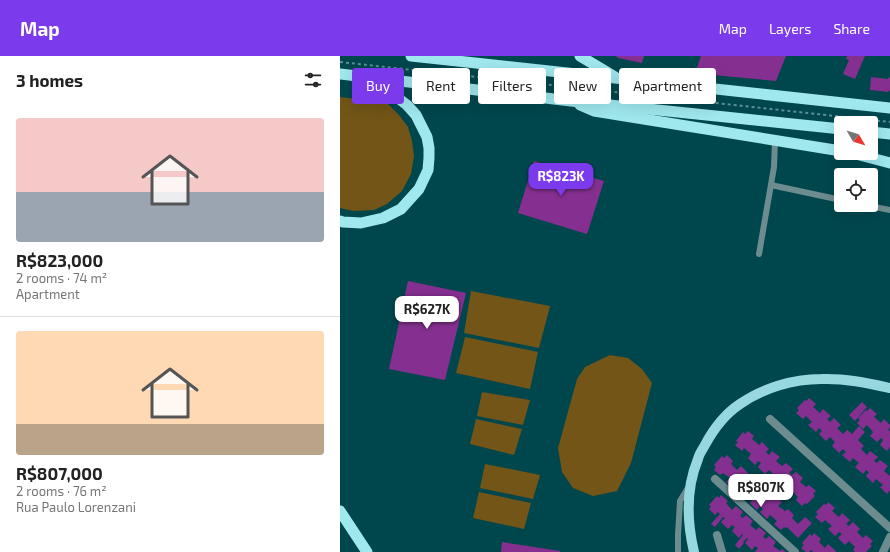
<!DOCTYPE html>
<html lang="en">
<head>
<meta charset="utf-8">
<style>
  body { margin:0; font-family:"Exo 2",sans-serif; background:#f2f2f2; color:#222; height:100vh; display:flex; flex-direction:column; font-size:15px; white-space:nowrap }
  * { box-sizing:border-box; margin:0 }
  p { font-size:13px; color:#767676 }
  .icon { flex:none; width:22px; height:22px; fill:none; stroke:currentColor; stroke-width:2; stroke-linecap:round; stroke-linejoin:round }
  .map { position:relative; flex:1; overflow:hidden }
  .details { display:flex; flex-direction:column; background:#fff; width:340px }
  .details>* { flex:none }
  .hud { position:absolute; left:12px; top:12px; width:380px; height:36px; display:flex; gap:8px }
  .needle { width:26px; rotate:128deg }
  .tools { position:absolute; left:494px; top:60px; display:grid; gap:8px }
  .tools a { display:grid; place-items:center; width:44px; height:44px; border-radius:4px; background:#fff; box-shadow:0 4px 16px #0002; font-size:20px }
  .price { position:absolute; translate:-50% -34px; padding:0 9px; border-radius:8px; background:#fff; color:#222; font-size:13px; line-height:26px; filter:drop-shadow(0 1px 2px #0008) }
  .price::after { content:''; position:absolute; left:50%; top:24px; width:12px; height:9px; margin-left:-6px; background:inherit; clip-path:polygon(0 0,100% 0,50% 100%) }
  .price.active { background:#7c3aed; color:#fff }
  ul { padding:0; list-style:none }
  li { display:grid; align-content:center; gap:8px; height:212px; padding:0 16px }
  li+li { border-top:1px solid #e0e0e0 }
  li span { display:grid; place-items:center; height:124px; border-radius:4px; color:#555 }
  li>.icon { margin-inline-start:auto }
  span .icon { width:72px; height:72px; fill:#fffc; stroke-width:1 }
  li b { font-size:17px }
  h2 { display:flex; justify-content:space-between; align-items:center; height:48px; padding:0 16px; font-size:17px }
  .tag { padding:0 14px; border-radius:4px; background:#fff; box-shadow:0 4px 16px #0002; font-size:14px; line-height:36px }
  .tag.active { background:#7c3aed; color:#fff }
  header { display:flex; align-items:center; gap:24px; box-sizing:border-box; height:56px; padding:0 20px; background:#7c3aed; color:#fff }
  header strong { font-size:19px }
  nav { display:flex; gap:22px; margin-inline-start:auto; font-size:14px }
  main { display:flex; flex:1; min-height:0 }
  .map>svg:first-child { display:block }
  .green { fill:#725517 }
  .building { fill:#853090 }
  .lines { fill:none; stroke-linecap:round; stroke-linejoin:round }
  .path { stroke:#599095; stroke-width:2; stroke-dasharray:3 3; stroke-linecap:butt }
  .service { stroke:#6d8c8f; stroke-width:6 }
  .minor { stroke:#6d8c8f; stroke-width:8 }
  .primary { stroke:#97d8de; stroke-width:10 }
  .trunk { stroke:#9fe8ee; stroke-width:11 }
</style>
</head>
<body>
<header>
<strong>Map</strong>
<nav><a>Map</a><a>Layers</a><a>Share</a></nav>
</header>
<main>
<section class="details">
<h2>3 homes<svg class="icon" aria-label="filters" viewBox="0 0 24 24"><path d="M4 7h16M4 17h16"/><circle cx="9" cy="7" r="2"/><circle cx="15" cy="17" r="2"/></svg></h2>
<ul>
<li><span style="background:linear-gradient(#f6c9c9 60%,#9aa5b1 0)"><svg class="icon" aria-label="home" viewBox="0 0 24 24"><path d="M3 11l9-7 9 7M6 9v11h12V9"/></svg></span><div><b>R$823,000</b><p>2 rooms · 74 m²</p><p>Apartment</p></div></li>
<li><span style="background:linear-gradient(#ffd9b3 75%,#b9a48a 0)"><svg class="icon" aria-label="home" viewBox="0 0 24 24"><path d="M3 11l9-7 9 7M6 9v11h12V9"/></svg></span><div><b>R$807,000</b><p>2 rooms · 76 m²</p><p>Rua Paulo Lorenzani</p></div></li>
</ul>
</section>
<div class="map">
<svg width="550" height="496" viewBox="0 0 550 496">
  <rect width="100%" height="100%" fill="#00474d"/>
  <g class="green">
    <path d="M0 41 47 47 59 59 68 71 72 85 74 100 71 118 62 135 47 148 34 154 13 155 0 152Z"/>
    <path d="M131 235 210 250 199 292 124 277Z"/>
    <path d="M125 281 198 296 190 333 116 317Z"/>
    <path d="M270 299 288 302 302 313 312 327 291 407 277 435 253 440 233 432 222 416 218 392 237 323 245 311Z"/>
    <path d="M142 336 190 344 183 369 137 360Z"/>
    <path d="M136 363 182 373 174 399 130 388Z"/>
    <path d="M145 408 200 419 193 443 140 432Z"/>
    <path d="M139 436 191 447 184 473 133 462Z"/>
  </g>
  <g class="building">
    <path d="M276 0H304L302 7 278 2Z"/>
    <path d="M361 0H446L436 25 384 20 355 17Z"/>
    <path d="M507 0H525L515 23 503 18 509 4 506 3Z"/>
    <path d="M531 21 548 23V21L550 22V34L548 36 530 34Z"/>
    <path d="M194 105 264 125 247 178 178 157Z"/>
    <path d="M68 225 126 237 105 324 49 313Z"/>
    <path d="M469 342 476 348 473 351 480 357 483 353 491 360 487 363 490 366 494 362 501 369 497 372 503 378 507 374 512 378 519 370 525 376 518 384 524 390 521 393 527 399 530 395 538 401 534 405 537 407 540 404 548 410 544 415 550 420V434L547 438 540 431 543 429 536 423 533 427 526 420 529 416 526 414 523 418 515 411 519 407 513 402 510 406 502 399 506 396 503 393 499 397 492 390 495 386 490 381 486 385 479 378 482 375 479 372 476 376 468 369 472 366 466 360 463 363 456 357 459 354 457 352 465 344 466 345Z"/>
    <path d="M522 346 527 351 515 365 509 359Z"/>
    <path d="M530 352 537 358 534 361 541 367 544 363 550 369V371L548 374 550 375V391L547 395 540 389 543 384 541 382 537 386 530 380 533 376 527 369 523 373 517 367 520 364 518 362 526 354 527 355Z"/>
    <path d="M408 375 414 380 412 383 419 389 422 386 429 393 426 396 429 399 432 395 440 401 436 405 442 410 446 407 453 413 449 417 452 419 456 416 463 422 460 426 466 431 469 429 476 435 473 438 475 440 467 448 465 447 462 450 456 444 458 441 452 435 448 439 441 432 444 428 442 426 438 429 431 423 434 419 429 414 425 418 418 411 421 407 418 405 415 409 408 402 411 398 404 392 402 395 395 389 398 386 396 385 403 376 405 378Z"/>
    <path d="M387 399 393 405 391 408 397 414 401 410 408 417 405 421 407 423 411 419 418 425 415 429 421 434 424 431 431 437 428 441 431 444 434 440 442 446 438 450 445 455 448 453 454 459 452 462 458 468 465 461 472 467 458 482 447 471 446 472 444 471 441 474 434 468 437 465 430 459 427 463 420 456 423 453 420 450 417 454 410 447 413 443 407 438 404 442 396 435 400 431 397 429 393 433 386 426 390 422 383 417 380 419 374 414 376 411 374 409 382 400 384 402Z"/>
    <path d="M381 439 388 445 386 447 392 454 396 450 403 456 400 460 403 462 406 459 413 465 410 469 416 474 419 471 426 477 423 481 426 483 429 480 436 486 433 490 440 495 442 493 446 496H415L418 492 415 490 412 494 405 487 408 483 407 482 403 486 404 487 399 493 395 489 403 479 402 478 399 482 392 475 395 471 392 469 388 473 381 466 385 462 383 461 375 471 371 468 380 458 378 456 375 459 369 453 371 451 369 449 377 440 379 442Z"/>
    <path d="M488 446 495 452 492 455 499 461 502 457 510 464 506 468 509 470 513 466 520 473 517 476 523 482 526 479 533 485 530 488 532 490 526 496H515L513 494 515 491 509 485 505 489 498 482 502 478 499 476 495 480 488 473 492 470 485 464 482 467 475 461 478 458 476 456 484 448 486 449Z"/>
    <path d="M474 477 481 483 479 486 485 492 488 488 496 495 495 496H473L471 494 469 496H466L461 492 464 489 462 487 470 478 472 480Z"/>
    <path d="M162 486 220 495V496H161Z"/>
  </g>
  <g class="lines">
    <path class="path" d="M0 6 550 66"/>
    <g class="service">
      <path d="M431 129 501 144"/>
      <path d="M525 149 550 154"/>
      <path d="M419 198 434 111 435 84"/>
      <path d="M338 496V479L340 445 349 430"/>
    </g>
    <g class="minor">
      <path d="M430 363 550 472"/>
      <path d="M375 423 455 496"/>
      <path d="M377 479 382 496"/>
      <path d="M543 496 550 481"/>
    </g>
    <path class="primary" d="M354 496C347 466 346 432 358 403 359 398 362 394 365 389 373 374 385 358 400 348 423 332 453 323 481 323 504 322 527 327 550 332"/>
    <g class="trunk">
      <path d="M71 0 550 52"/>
      <path d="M240 0 275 21"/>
      <path d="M0 18 231 45 501 73"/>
      <path d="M240 49 254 55 501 95"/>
      <path d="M531 76 550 78"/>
      <path d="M512 97 550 107"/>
      <path d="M0 165 3 166 21 167 43 162 61 153 79 133 88 114 89 102V92L87 81 76 59 67 49 54 39 35 30 29 21"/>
      <path d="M0 455 27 496"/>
    </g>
  </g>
</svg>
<div class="tools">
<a><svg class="needle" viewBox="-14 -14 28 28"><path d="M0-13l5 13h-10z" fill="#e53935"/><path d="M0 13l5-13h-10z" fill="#767676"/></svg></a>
<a><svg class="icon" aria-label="locate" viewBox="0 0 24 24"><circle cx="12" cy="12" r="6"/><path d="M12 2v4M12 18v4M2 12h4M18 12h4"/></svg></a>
</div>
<b class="price active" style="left:221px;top:141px">R$823K</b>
<b class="price" style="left:87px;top:274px">R$627K</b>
<b class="price" style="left:421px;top:452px">R$807K</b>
<div class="hud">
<a class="tag active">Buy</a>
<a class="tag">Rent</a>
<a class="tag">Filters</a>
<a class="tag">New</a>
<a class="tag">Apartment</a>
</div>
</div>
</main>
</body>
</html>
